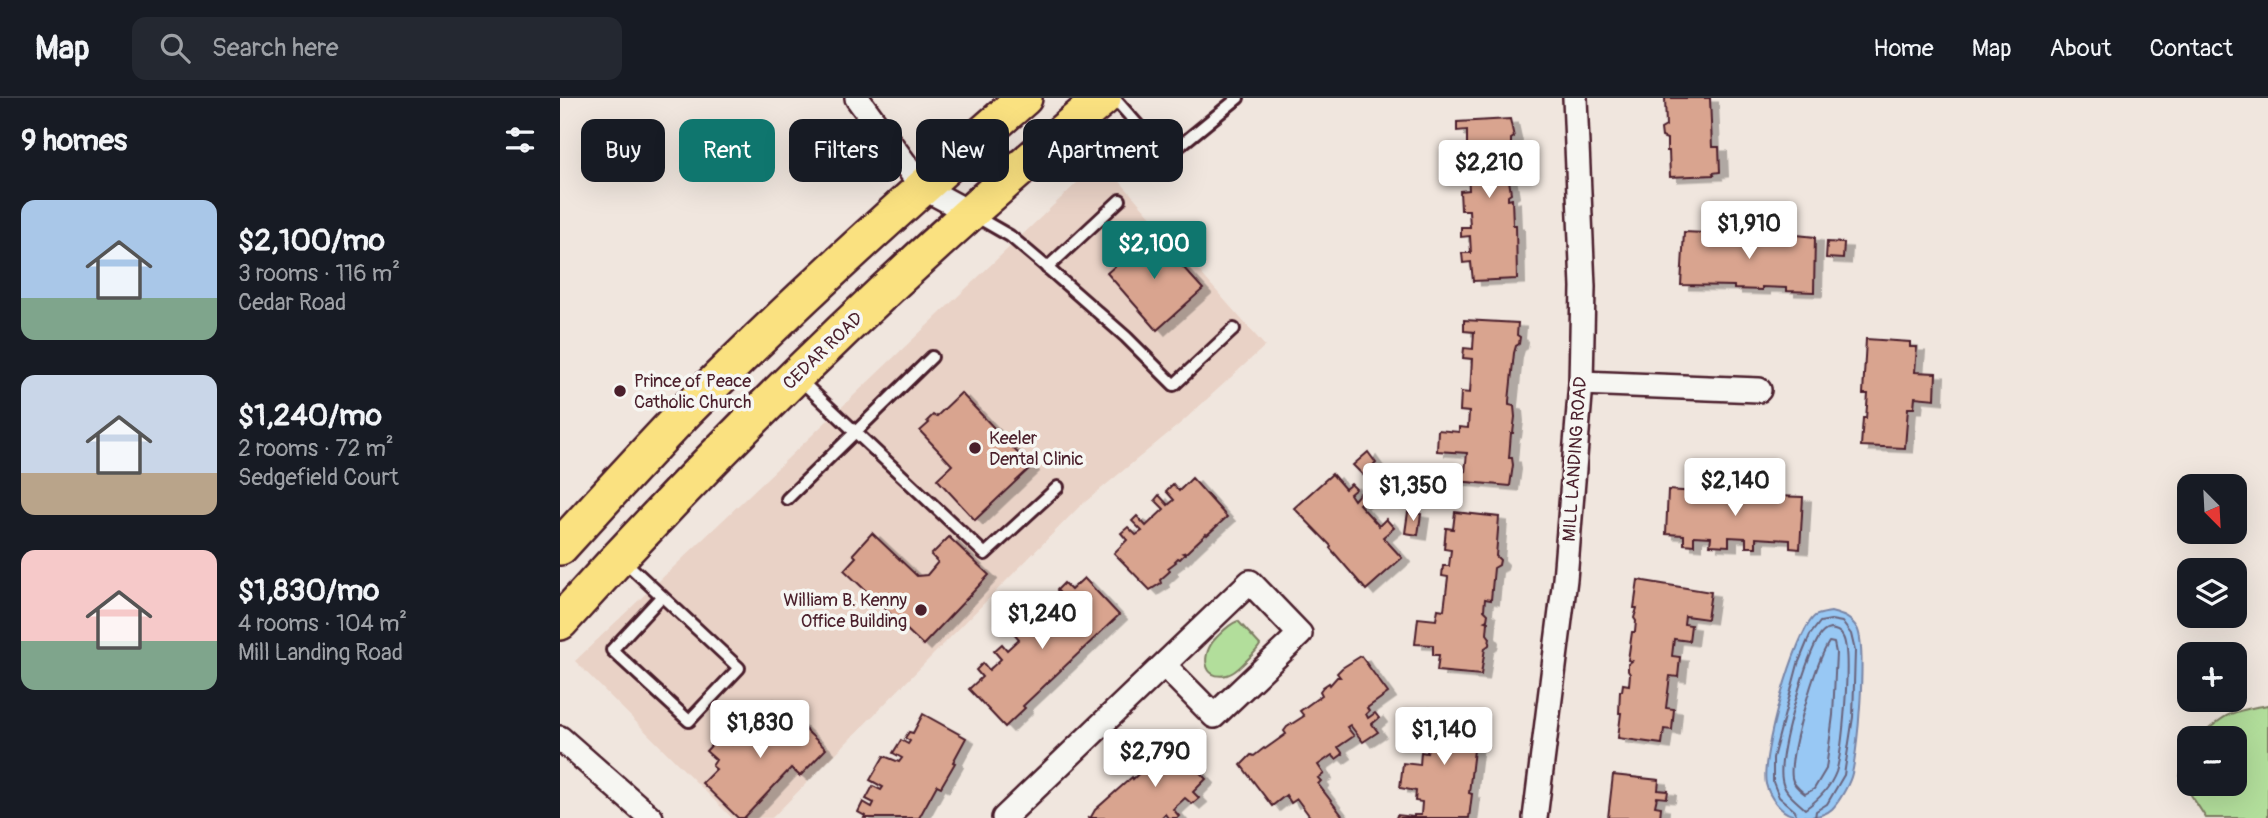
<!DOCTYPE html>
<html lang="en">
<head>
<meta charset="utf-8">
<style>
  body { margin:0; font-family:Pangolin,sans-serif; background:#242831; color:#f1f3f6; height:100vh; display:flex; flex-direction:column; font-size:26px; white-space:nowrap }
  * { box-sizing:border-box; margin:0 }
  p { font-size:23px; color:#9ea1a6 }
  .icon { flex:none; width:38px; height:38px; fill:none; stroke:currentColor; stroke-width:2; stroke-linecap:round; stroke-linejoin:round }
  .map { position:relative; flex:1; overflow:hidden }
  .details { display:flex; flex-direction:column; background:#171b24; width:560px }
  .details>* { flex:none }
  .hud { position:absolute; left:21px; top:21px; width:665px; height:63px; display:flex; gap:14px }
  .needle { width:46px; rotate:156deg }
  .buttons { position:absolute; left:1617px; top:376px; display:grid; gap:14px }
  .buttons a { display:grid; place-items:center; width:70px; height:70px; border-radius:14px; background:#171b24; box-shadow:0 7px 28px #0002; font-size:35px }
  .price { position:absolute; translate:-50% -60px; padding:0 16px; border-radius:7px; background:#fff; color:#222; font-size:23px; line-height:46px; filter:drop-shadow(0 2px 4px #0008) }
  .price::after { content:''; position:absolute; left:50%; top:42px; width:21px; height:16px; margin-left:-10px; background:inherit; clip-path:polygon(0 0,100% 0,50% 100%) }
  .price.active { background:#0f766e; color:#fff }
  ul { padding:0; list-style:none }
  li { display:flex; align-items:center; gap:21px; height:175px; padding:0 21px }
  li span { display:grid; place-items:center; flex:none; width:196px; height:140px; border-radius:14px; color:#555 }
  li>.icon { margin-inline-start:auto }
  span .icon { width:84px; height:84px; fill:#fffc; stroke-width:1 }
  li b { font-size:30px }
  h2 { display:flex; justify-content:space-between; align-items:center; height:84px; padding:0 21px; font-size:30px }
  .tag { padding:0 24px; border-radius:14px; background:#171b24; box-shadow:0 7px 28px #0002; font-size:24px; line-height:63px }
  .tag.active { background:#0f766e; color:#fff }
  header { display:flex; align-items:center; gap:42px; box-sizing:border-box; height:98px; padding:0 35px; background:#171b24; border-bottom:2px solid #363941 }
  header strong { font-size:33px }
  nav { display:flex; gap:38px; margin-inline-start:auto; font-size:24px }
  .search { width:490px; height:63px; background:#242831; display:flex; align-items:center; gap:18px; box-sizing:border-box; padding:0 24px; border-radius:14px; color:#9ea1a6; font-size:26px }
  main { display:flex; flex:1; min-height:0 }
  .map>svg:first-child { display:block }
  .built { fill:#e9d2c6 }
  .green { fill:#b2de9b; stroke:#7e7e63; stroke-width:2 }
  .water { fill:#98c8f4; stroke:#7984a4; stroke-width:2 }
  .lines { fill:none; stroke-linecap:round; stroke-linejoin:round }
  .shore { stroke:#69637b; stroke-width:2 }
  .building { fill:#d9a48f; stroke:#4a1f2b; stroke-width:2; filter:url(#shadow) }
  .lane-casing { stroke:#4a1f2b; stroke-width:16 }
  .street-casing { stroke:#4a1f2b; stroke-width:28 }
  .primary-casing { stroke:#4a1f2b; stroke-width:40 }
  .lane { stroke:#f6f6f2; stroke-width:10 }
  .street { stroke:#f6f6f2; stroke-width:23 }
  .primary { stroke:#fae180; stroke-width:35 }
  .poi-dot { fill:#4a1f2b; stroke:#f6f6f2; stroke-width:2.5 }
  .labels { text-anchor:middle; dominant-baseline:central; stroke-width:7; stroke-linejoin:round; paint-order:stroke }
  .street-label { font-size:18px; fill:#4a1f2b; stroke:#f6f6f2 }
  .poi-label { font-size:18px; fill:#4a1f2b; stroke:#f6f6f2; text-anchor:start }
</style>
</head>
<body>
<header>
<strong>Map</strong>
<div class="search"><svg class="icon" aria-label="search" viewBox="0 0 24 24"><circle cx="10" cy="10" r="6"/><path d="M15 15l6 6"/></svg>Search here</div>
<nav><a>Home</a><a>Map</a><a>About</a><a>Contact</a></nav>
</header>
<main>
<section class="details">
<h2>9 homes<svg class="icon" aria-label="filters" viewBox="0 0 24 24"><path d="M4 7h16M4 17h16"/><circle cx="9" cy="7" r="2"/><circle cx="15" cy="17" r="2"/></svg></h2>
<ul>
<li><span style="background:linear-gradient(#a9c7e8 70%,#7fa58c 0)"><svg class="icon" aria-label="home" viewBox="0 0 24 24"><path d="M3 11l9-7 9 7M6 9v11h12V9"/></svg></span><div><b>$2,100/mo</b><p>3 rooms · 116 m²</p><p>Cedar Road</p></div></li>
<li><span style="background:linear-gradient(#c9d6e8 70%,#b9a48a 0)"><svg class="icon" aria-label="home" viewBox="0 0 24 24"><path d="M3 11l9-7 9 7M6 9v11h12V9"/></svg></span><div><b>$1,240/mo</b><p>2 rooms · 72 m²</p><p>Sedgefield Court</p></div></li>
<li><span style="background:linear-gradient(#f6c9c9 65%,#7fa58c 0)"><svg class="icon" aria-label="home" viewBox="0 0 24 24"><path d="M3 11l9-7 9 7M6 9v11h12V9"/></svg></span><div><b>$1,830/mo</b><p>4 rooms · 104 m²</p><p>Mill Landing Road</p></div></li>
</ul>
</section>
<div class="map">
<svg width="1708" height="720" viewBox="0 0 1708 720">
  <defs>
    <filter id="shadow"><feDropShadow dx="8" dy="4.5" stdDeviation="0" flood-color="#0004"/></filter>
  </defs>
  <rect width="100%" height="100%" fill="#f0e6de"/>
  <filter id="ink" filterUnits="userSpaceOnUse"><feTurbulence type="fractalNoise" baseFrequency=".0143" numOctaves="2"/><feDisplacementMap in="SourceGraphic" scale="14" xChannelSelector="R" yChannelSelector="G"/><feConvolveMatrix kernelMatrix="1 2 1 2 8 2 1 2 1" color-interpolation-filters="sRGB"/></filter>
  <g filter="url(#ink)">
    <path class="built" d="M541 62 705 248 622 324 519 409 212 720H172L15 563Z"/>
    <g class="green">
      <path d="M678 523 700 547C696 554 691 558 685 564 680 569 675 575 667 577 642 583 641 555 656 540 663 533 669 526 678 523Z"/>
      <path d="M1708 607V720H1646L1620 680 1625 654 1629 650V686H1675V640H1639C1665 615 1672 613 1708 607Z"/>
    </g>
    <path class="water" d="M1271 514C1282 517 1290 519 1297 530 1307 548 1298 657 1291 679 1288 688 1279 704 1272 711 1262 720 1245 720 1232 717 1220 714 1209 698 1206 686 1200 661 1235 533 1255 518 1259 516 1266 515 1271 514Z"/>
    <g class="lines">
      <g class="shore">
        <path d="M1270 531C1276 532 1280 533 1283 539 1292 556 1282 655 1276 674 1270 690 1258 702 1245 711 1237 703 1224 695 1222 682 1217 657 1245 564 1258 541 1261 535 1264 532 1270 531Z"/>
        <path d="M1269 544 1274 545 1276 555 1273 617 1266 671 1254 691 1245 696C1240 692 1233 687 1232 680 1228 657 1256 564 1269 544Z"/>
        <path d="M1237 720 1235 713 1219 699 1213 684V660L1238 566 1250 537 1260 524 1271 522 1282 524 1291 536 1295 553 1293 619 1284 677 1267 706 1256 713 1255 720"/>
      </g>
    </g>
    <g class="building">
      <path d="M1105 0H1150L1152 49H1159L1160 74 1153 75 1154 77 1110 79 1109 53H1107V41L1102 39 1101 31 1106 28Z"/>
      <path d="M950 21 954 39 951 41V49H949L951 76H948L951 95 948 97V102L952 101 953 127H956L957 181 913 183 911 164 903 165 902 155H911L910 138 901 139V129H910L909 112H901L900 93 909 92 907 59H899L898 50 907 49V32L897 33V24Z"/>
      <path d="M1124 134 1228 139V136L1255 139 1254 194 1227 193V190L1202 189V192L1174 191V188L1121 187Z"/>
      <path d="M592 135 643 191 597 232 547 175 562 162 558 158 573 145 577 149Z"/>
      <path d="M1267 144 1284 145 1283 161 1266 160Z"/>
      <path d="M904 222 958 225 957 237 960 239 959 246 956 248 954 255 949 303V307L954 308 955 319 953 335H951L949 360H952L953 367 950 388 896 383 897 373 905 374 907 355 877 353 878 332 899 334V329L908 330 909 314 900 313 901 294 910 295 912 261 903 260 904 250 913 251 914 234 904 233Z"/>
      <path d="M1306 241 1350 244V249H1357L1355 274 1376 275 1375 301 1355 299 1354 310H1348L1345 350 1301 348 1303 320H1306L1308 296H1303Z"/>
      <path d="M401 295 471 369 415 422 377 381 392 367 360 333 369 325 367 323 373 317 376 319Z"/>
      <path d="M808 354 816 365 803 377 793 367Z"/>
      <path d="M772 376 785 391 791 386 796 391 790 396 794 402 800 395 805 401 799 406 819 428 826 421 834 430 823 439 842 460 806 492 770 450 771 448 734 410Z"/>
      <path d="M632 380 667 419 647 437 646 436 627 454 623 455 625 456 620 461 618 460 615 463 616 464 608 470 610 473 600 482 601 485 590 492 554 455 567 442 561 435 568 429 576 437 582 433 572 423 577 418 586 428 604 411 595 402 599 397 608 407 614 402 606 393 613 386 619 393Z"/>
      <path d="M1108 392 1136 394V398L1160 399 1161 393 1189 395V397L1243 399 1240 451 1230 450V442L1196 440V449H1186V440L1169 439V448L1150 447 1151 439 1134 438V447L1124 446V437L1106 436Z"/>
      <path d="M848 414 861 416 858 437 845 435Z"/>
      <path d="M895 414 939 419 936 458 940 462 939 467 934 470 931 502 925 501 924 512 928 516 927 522 925 523 928 524 927 536 930 540 929 547 925 550 921 577 877 573 879 557H873V547L855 546 858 520 876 522 878 511 884 512 888 479 882 478 883 468H889L891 452 884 451 886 430 893 431Z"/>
      <path d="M312 435 357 478 367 477 378 464 371 457 389 439 429 477 363 547 284 472 296 459 293 456Z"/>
      <path d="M524 480 559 517 463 608 465 610 445 629 409 591 422 579 416 572 423 565 429 572 441 561 434 553 442 546 447 552 459 541 453 534 467 522 474 529 504 500 497 492 504 485 511 492Z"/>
      <path d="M1078 482 1151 494 1147 521 1125 518 1124 526 1131 527 1129 543 1114 541 1112 558 1120 559 1118 579 1110 578 1106 610 1114 611 1112 632 1104 631 1102 646 1058 640 1061 615H1059L1060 593H1062L1063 586 1069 587 1070 576 1068 573V566L1072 563 1068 562 1072 534H1075L1076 523 1074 520 1077 510H1074Z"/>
      <path d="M801 558 828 595 807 610 809 613 806 616 808 620 815 615 819 620 812 626 818 634 803 644 790 627 787 629 794 638 778 649 783 656 776 661 772 657 758 667 764 676 758 680 761 683 758 686 784 720H751L737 701 731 705 726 697 712 708 681 667 691 657 694 658 704 650 705 651 726 636 724 633 727 629 744 618 740 613 762 597 760 593 763 589 769 585 770 587 777 579H780L777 575 782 570Z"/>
      <path d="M214 602 266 651 240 678 231 670 184 720H178L142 685 156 671 152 668 156 662 146 653 162 636 172 646 178 639 182 642 193 631 190 628Z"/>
      <path d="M870 610 918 617 909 695 912 696 909 720H836L837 717 854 719V717H861L862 704 855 703 856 693 840 690 843 665 860 667 861 654 867 655 869 641 863 640 864 632H867Z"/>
      <path d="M363 616 406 640 393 664 395 665 381 689 377 687 359 720H304L305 718 298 714 303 704 312 709 314 705 306 701 313 688 321 692 323 689 310 682 324 658 339 664 342 660 333 655 341 642 348 646 350 643 345 640 349 634 353 635Z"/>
      <path d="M611 644 646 681 633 694 639 700 632 706 625 700 613 711 619 718 617 720H608L605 716 601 720H527L531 719 535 712 572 679 573 681 592 663 591 662 600 653V651Z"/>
      <path d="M1053 677 1099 682 1098 692 1108 693 1107 700 1097 699 1095 708 1101 709 1100 720H1048Z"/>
    </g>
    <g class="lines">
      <defs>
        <g id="lane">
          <path d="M554 0 606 59 678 0"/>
          <path d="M415 118 450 138 483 166 566 239 614 287 674 231"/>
          <path d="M487 170 560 102"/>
          <path d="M239 281 425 456 498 389"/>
          <path d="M227 401 372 259"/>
          <path d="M62 461 179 570 129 623 52 552 102 498"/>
        </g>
        <g id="street">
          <path d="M297 0 362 89 410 115"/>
          <path d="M1021 285 1199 292"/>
          <path d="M0 640 91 720"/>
          <path d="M444 720 690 484 740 536 654 618 604 567"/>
          <path d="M975 720 1005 481 1021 285 1023 189 1015 0"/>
        </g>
        <g id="primary">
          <path d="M0 449C41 404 83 358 126 313 234 204 348 101 464 0"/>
          <path d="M0 524C168 337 350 161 543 0"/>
        </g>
      </defs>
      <use href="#lane" class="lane-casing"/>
      <use href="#street" class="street-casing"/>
      <use href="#primary" class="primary-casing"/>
      <use href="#lane" class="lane"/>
      <use href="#street" class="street"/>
      <use href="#primary" class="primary"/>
    </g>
  </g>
  <g class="poi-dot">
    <circle cx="60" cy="293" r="7"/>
    <circle cx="415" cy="350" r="7"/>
    <circle cx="361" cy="512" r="7"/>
  </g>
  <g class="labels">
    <g class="street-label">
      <text transform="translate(263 253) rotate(-44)">CEDAR ROAD</text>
      <text transform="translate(1015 361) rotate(-86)">MILL LANDING ROAD</text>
    </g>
    <g class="poi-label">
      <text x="74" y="283">Prince of Peace<tspan x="74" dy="21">Catholic Church</tspan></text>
      <text x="429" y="340">Keeler<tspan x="429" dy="21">Dental Clinic</tspan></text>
      <text x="347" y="502" text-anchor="end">William B. Kenny<tspan x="347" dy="21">Office Building</tspan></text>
    </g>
  </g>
</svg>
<div class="buttons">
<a><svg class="needle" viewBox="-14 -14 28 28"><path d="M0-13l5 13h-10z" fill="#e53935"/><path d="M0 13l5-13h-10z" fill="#9ea1a6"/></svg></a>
<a><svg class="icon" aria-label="layers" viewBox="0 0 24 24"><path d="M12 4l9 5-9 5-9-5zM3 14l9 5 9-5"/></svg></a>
<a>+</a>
<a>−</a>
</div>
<b class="price" style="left:929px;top:102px">$2,210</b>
<b class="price" style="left:1189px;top:163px">$1,910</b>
<b class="price active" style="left:594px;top:183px">$2,100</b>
<b class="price" style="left:1175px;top:420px">$2,140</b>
<b class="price" style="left:853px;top:425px">$1,350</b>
<b class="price" style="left:482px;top:553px">$1,240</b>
<b class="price" style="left:200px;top:662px">$1,830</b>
<b class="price" style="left:884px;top:669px">$1,140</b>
<b class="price" style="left:595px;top:691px">$2,790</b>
<div class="hud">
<a class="tag">Buy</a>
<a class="tag active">Rent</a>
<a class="tag">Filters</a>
<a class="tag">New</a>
<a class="tag">Apartment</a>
</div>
</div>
</main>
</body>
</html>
